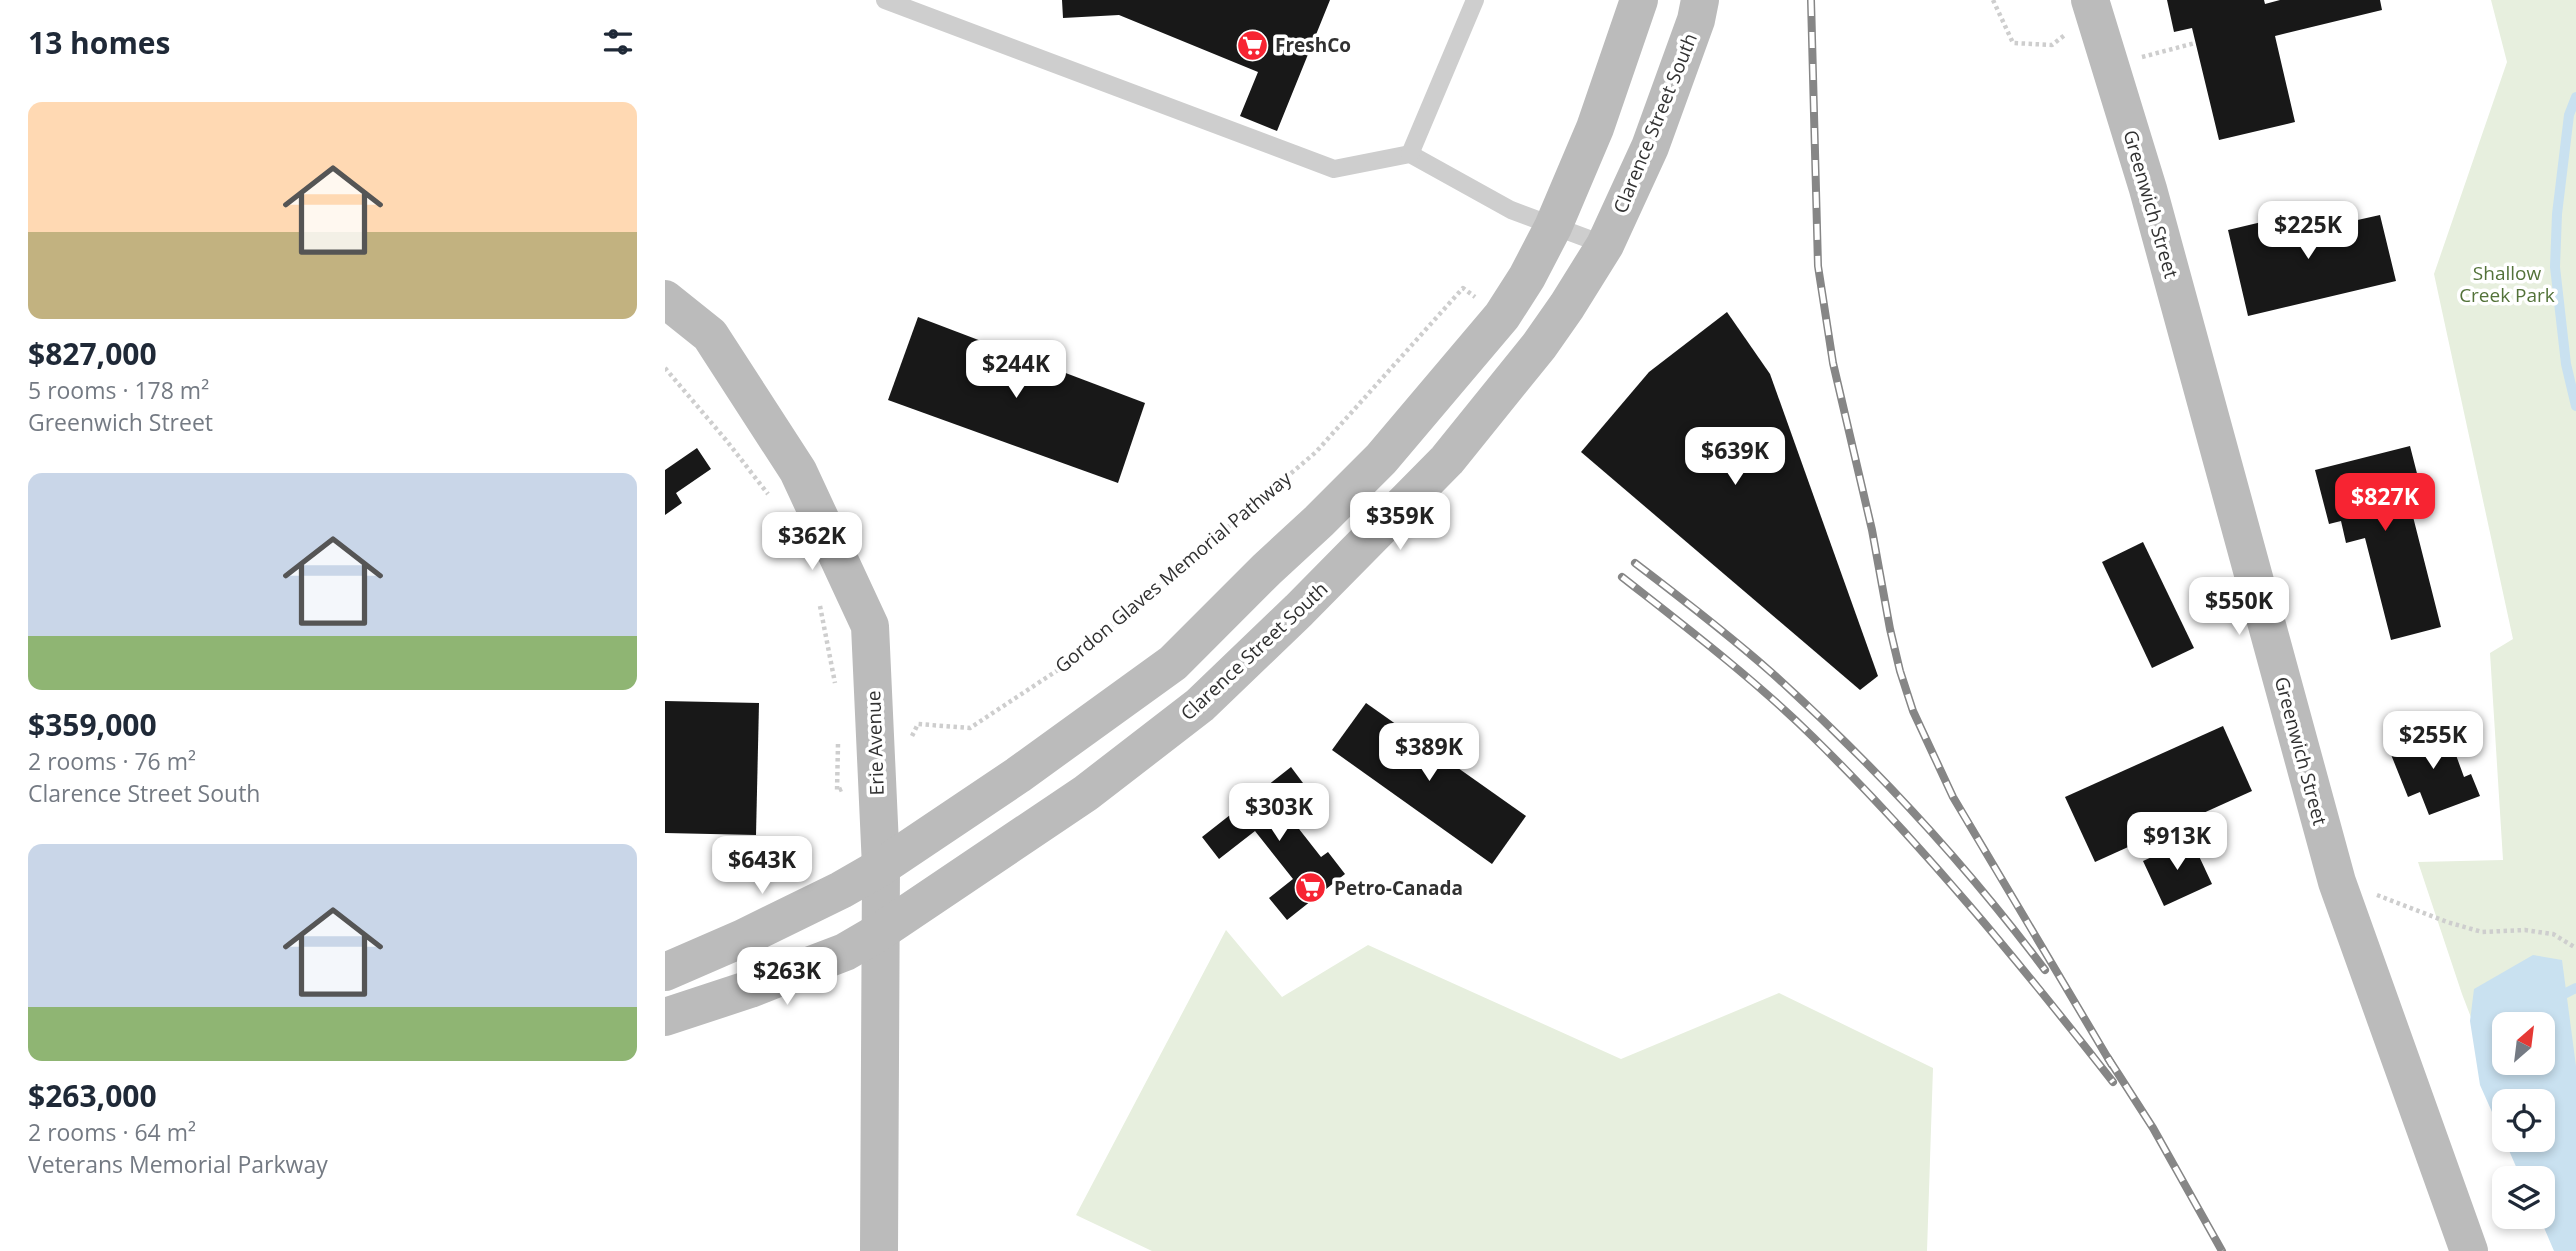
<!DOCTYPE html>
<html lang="en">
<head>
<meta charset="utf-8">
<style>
  body { margin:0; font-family:"Open Sans",sans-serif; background:#f6f6f7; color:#1f2937; height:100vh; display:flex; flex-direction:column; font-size:26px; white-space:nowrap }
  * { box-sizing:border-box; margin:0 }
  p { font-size:23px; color:#747a83 }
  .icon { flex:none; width:38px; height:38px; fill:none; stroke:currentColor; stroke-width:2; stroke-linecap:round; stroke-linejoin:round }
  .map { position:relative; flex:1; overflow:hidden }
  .details { display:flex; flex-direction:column; background:#fff; width:665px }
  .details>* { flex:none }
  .needle { width:46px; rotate:28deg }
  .tools { position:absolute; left:1827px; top:1012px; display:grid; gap:14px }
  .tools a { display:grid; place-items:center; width:63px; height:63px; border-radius:14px; background:#fff; box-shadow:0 4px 10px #0003; font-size:35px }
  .price { position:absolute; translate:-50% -60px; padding:0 16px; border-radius:14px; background:#fff; color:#222; font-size:23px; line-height:46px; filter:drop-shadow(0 2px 4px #0008) }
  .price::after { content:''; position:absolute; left:50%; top:42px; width:21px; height:16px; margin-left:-10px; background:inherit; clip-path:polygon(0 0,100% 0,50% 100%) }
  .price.active { background:#f72432; color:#fff }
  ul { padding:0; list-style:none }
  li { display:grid; align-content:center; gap:14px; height:371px; padding:0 28px }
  li span { display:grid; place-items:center; height:217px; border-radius:14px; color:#555 }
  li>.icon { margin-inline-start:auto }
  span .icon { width:126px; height:126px; fill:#fffc; stroke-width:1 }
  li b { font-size:30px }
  h2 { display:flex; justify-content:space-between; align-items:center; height:84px; padding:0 28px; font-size:30px }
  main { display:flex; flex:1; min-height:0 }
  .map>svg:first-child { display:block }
  .green { fill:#e7efde; fill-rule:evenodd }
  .water { fill:#c9e1f0; fill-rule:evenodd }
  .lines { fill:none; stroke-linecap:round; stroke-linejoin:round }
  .stream { stroke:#c9e1f0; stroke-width:10 }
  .building { fill:#181818 }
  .path { stroke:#cecece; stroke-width:4.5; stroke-dasharray:3.5 3.5; stroke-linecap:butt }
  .lane { stroke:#cecece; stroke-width:18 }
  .secondary { stroke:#bbb; stroke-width:38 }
  .rail-casing { stroke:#868686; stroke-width:8 }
  .rail { stroke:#fff; stroke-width:5; stroke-dasharray:16; stroke-linecap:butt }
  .labels { text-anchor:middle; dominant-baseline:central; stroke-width:7; stroke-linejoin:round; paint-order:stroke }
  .poi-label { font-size:19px; font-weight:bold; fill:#313131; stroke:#fff; text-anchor:start }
  .street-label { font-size:19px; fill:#313131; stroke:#fff }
  .park-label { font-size:19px; fill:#537239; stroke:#fff }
</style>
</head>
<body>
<main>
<section class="details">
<h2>13 homes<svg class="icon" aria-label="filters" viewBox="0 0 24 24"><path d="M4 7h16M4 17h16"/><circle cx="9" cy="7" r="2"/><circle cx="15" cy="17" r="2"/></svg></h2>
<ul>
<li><span style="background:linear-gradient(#ffd9b3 60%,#c2b280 0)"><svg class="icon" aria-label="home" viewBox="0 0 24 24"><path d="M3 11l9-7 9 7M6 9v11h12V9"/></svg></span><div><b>$827,000</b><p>5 rooms · 178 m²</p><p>Greenwich Street</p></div></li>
<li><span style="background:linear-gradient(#c9d6e8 75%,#8fb573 0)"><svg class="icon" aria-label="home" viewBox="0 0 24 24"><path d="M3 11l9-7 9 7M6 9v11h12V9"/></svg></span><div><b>$359,000</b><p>2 rooms · 76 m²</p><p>Clarence Street South</p></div></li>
<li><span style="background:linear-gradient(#c9d6e8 75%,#8fb573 0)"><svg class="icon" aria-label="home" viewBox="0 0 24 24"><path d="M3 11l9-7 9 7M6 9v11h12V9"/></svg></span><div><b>$263,000</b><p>2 rooms · 64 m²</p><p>Veterans Memorial Parkway</p></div></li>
</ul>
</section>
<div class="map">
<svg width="1911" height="1251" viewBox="0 0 1911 1251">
  <rect width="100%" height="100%" fill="#fff"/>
  <g class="green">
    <path d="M1826 0H1911V1251L1878 1178V1101H1839V1103L1797 994 1753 862 1838 860 1825 653 1848 639 1769 274 1842 62ZM1839 1024H1878V1062H1839Z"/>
    <path d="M561 930 617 997 703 945 956 1059 1114 993 1268 1068 1262 1251H487L411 1215Z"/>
  </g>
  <path class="water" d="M1868 955 1897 960 1911 1066V1251H1889L1874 1216H1878V1178H1856L1839 1139H1878V1101H1839V1139L1815 1085 1805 1021 1809 989ZM1839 1024H1878V1062H1839Z"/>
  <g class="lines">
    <g class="stream">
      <path d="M1911 97 1904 115 1892 214 1890 267 1901 364 1911 406"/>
      <path d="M1889 999 1911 988"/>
    </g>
  </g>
  <g class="building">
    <path d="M397 0H665L612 131 575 116 593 72 454 15 398 18Z"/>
    <path d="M1502 0H1599L1600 4 1615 0H1715L1717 10 1610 36 1630 122 1554 140 1527 28 1509 32Z"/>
    <path d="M1639 212 1643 231 1715 215 1731 281 1583 316 1563 230Z"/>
    <path d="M1062 312 1105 374 1213 676 1195 690 916 452 984 372Z"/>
    <path d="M253 317 480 403 453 483 223 400Z"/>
    <path d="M1745 446 1756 489 1742 493 1776 627 1726 640 1700 538 1681 543 1676 521 1664 524 1650 470Z"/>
    <path d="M32 448 46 469 11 493 17 503 0 515V470Z"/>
    <path d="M1478 542 1529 648 1487 668 1437 562Z"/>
    <path d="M0 701 94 703 91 835 0 833Z"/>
    <path d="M701 703 861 816 827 864 667 750Z"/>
    <path d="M1780 725 1799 777 1806 774 1815 796 1764 815 1755 792 1743 797 1723 747Z"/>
    <path d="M1558 726 1587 791 1430 862 1400 797Z"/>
    <path d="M626 767 641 787 616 806 656 857 663 852 680 874 622 920 604 898 628 879 590 831 554 859 537 837Z"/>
    <path d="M1526 839 1547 884 1499 906 1478 861Z"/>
  </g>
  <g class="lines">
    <g class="path">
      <path d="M1328 0 1348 43 1387 45 1401 34"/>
      <path d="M1477 57 1530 43"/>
      <path d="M0 368 61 440 103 494"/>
      <path d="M155 606 170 683"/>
      <path d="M247 736 253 724 305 728 402 664 651 452 798 288 810 297"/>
      <path d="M173 744 172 791 179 788"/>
      <path d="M1712 895 1782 922 1817 932 1860 930 1888 934 1911 948"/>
    </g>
    <g class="lane">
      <path d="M220 0 669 169 745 154 846 210 940 245"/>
      <path d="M745 154 810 0"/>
    </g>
    <g class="secondary">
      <path d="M1425 0 1483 189 1672 882 1804 1251"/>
      <path d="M0 299 45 335 133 471 205 626 216 867 214 1251"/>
      <path d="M0 972 76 939 176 890 216 867 353 775 508 663 602 569 654 521 716 459 837 316 862 277 888 227 930 128 974 0"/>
      <path d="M0 1017 85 989 133 970 180 952 216 931 421 793 535 705 634 610 782 460 874 346 902 306 940 245 985 147 1031 20 1035 0"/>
    </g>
    <defs>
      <g id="rail">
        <path d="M1146 0 1153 266 1168 363 1207 530 1225 629 1235 671 1248 711 1288 797 1447 1065"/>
        <path d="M970 563C1016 598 1063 634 1107 673 1207 763 1299 862 1380 970"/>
        <path d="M957 577C1022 628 1089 679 1148 737 1257 844 1354 962 1448 1082"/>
        <path d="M1443 1058 1488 1128 1557 1251"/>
      </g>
    </defs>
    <use href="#rail" class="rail-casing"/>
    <use href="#rail" class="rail"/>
  </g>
  <defs>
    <symbol id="supermarket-disc" viewBox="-11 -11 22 22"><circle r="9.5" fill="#f72432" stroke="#fff"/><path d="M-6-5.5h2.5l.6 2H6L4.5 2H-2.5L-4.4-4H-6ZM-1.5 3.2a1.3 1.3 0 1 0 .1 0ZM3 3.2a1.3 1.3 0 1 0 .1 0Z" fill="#fff"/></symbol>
  </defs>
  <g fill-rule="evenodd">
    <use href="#supermarket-disc" x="570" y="28" width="35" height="35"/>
    <use href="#supermarket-disc" x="628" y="870" width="35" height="35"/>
  </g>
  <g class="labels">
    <g class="poi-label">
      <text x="610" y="45">FreshCo</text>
      <text x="669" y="888">Petro-Canada</text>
    </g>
    <g class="street-label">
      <text transform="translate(990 123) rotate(-68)">Clarence Street South</text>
      <text transform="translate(1486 204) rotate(74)">Greenwich Street</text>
      <text transform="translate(508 572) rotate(-40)">Gordon Glaves Memorial Pathway</text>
      <text transform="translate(589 651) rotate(-43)">Clarence Street South</text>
      <text transform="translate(210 743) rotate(-92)">Erie Avenue</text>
      <text transform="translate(1636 751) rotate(75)">Greenwich Street</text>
    </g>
    <g class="park-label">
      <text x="1842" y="273">Shallow<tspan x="1842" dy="22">Creek Park</tspan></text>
    </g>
  </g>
</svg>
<div class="tools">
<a><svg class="needle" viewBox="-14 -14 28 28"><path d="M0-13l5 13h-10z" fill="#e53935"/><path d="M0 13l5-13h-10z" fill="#747a83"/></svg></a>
<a><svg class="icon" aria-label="locate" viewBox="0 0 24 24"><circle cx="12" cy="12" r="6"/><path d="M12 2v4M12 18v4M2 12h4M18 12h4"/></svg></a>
<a><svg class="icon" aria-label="layers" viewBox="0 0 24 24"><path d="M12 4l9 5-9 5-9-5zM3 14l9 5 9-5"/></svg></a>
</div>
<b class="price" style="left:1643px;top:261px">$225K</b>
<b class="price" style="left:351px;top:400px">$244K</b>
<b class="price" style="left:1070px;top:487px">$639K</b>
<b class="price active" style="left:1720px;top:533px">$827K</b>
<b class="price" style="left:735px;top:552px">$359K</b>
<b class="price" style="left:147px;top:572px">$362K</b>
<b class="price" style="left:1574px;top:637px">$550K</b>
<b class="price" style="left:1768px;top:771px">$255K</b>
<b class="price" style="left:764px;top:783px">$389K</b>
<b class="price" style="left:614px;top:843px">$303K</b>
<b class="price" style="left:1512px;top:872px">$913K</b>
<b class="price" style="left:97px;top:896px">$643K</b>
<b class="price" style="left:122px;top:1007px">$263K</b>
</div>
</main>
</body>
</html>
